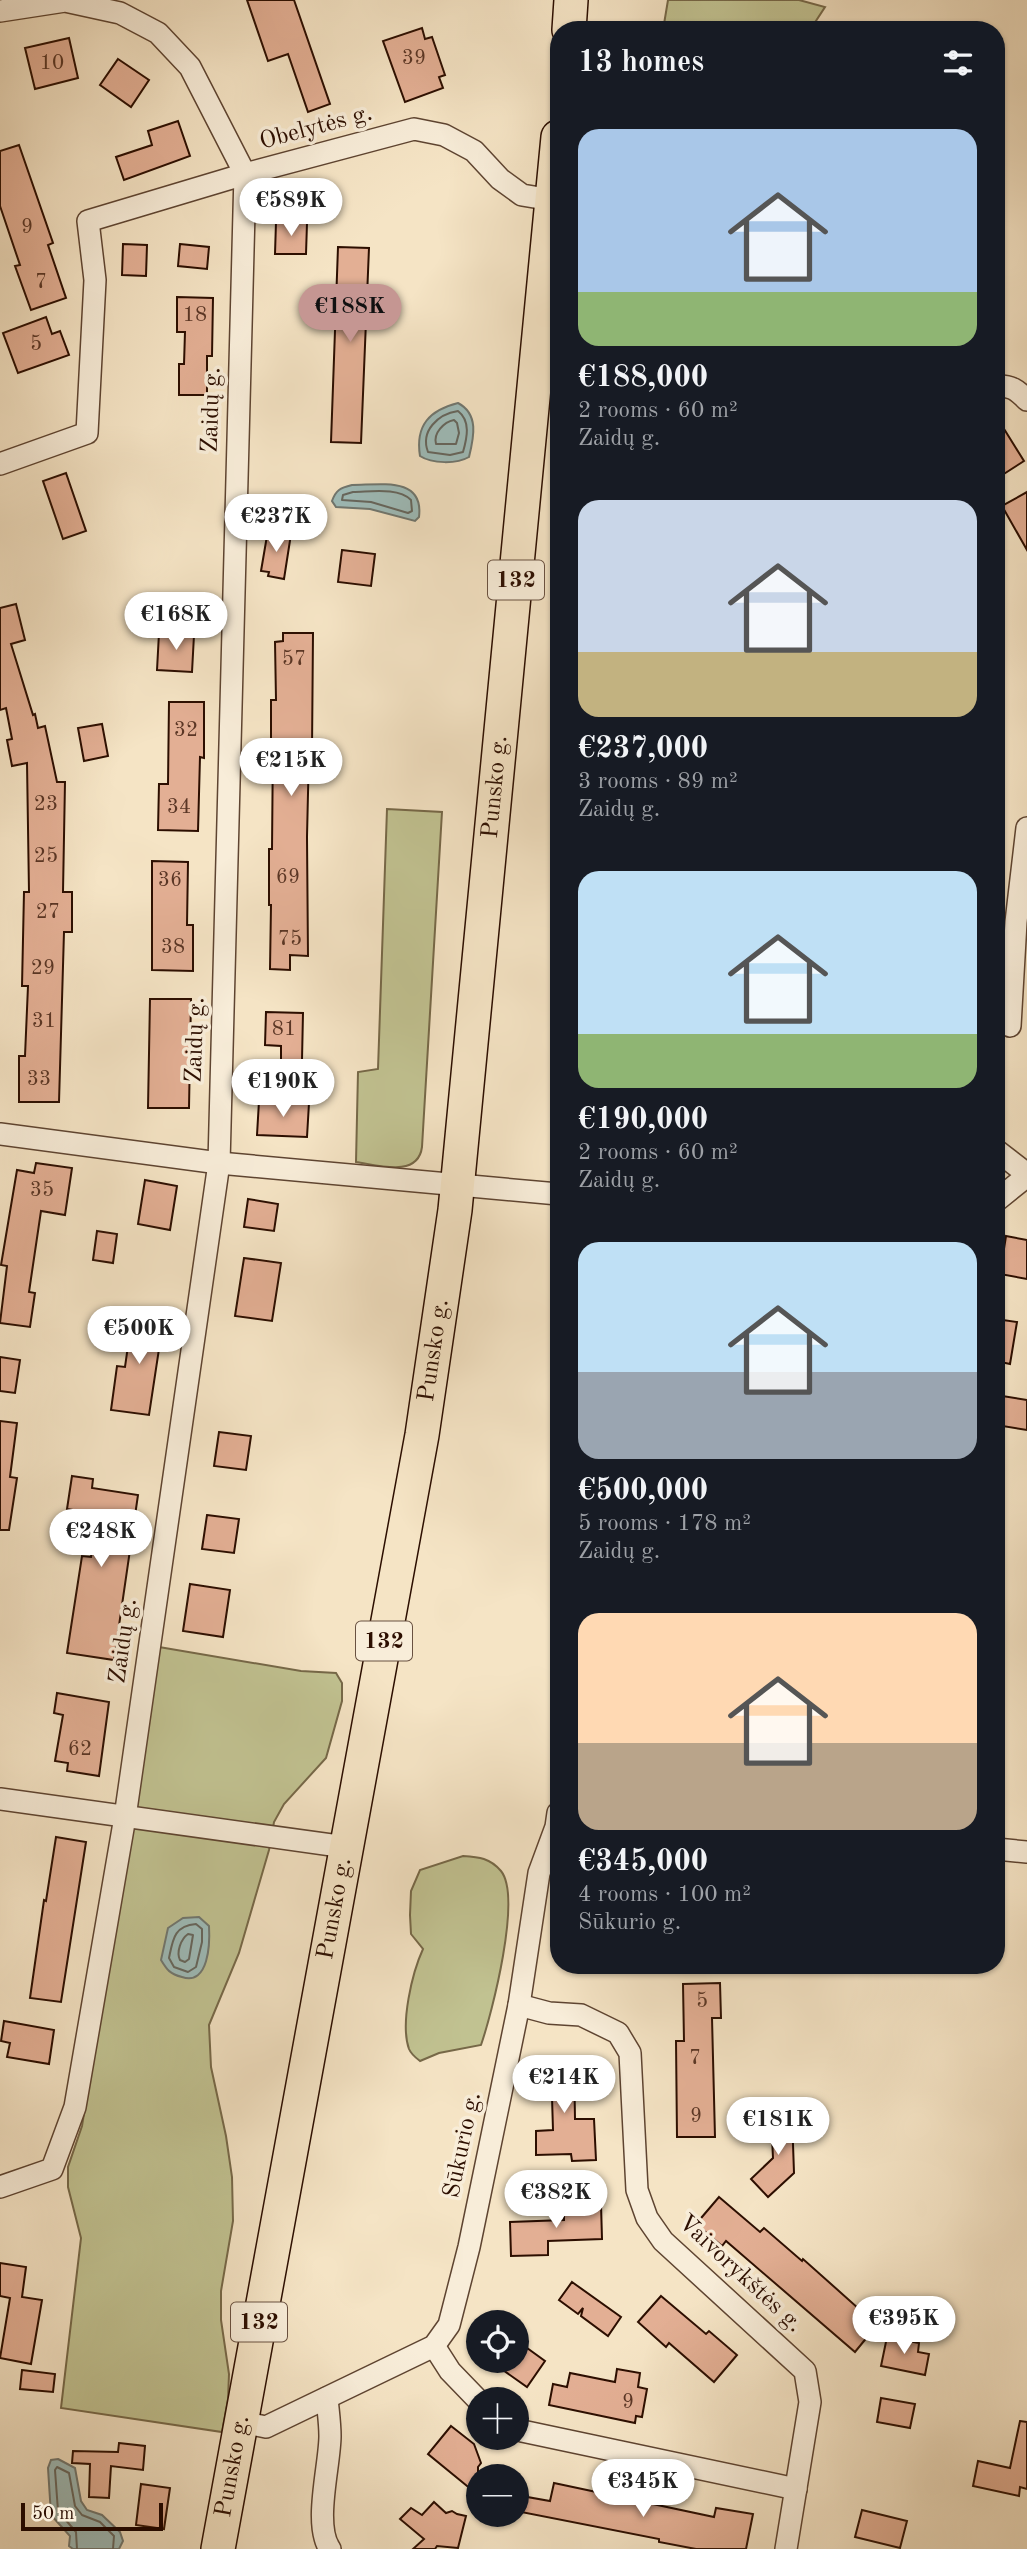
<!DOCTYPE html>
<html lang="en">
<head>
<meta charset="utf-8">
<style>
  body { margin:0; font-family:"Old Standard TT",serif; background:#20242c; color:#f1f3f6; height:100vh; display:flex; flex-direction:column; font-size:26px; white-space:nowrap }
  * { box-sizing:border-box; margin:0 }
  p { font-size:23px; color:#9ea1a6 }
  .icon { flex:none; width:38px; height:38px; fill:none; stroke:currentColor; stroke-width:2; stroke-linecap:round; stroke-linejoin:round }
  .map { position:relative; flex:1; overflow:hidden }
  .sheet { position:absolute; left:550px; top:21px; width:455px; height:1953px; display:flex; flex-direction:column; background:#171b24; border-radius:28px; box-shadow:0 2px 5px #0004 }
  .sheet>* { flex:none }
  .controls { position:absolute; left:466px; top:2310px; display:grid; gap:14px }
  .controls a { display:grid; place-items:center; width:63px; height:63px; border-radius:50%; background:#171b24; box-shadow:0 2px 5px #0004; font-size:35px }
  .scale { position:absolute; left:21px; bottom:18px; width:142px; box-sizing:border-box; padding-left:7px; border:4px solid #2c0e00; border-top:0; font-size:19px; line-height:24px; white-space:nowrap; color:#2c0e00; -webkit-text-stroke:5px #f8edd9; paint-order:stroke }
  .price { position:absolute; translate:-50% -60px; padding:0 16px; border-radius:24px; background:#fff; color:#222; font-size:23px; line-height:46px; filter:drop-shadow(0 2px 4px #0008) }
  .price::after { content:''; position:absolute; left:50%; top:42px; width:21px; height:16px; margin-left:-10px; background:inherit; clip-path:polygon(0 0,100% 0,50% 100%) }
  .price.current { background:#c59692; color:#111 }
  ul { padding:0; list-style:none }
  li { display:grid; align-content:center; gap:14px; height:371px; padding:0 28px }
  li span { display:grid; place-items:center; height:217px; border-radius:21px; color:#555 }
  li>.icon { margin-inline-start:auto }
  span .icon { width:126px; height:126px; fill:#fffc; stroke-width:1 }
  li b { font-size:30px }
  h2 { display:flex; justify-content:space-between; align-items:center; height:84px; padding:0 28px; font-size:30px }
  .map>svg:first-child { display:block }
  .green { fill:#c1c291; stroke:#766848; stroke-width:2 }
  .water { fill:#9ebdbb; stroke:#707770; stroke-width:2 }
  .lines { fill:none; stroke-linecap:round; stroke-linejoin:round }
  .shore { stroke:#65665e; stroke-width:2 }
  .building { fill:#e3af94; stroke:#2c0e00; stroke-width:2 }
  .street-casing { stroke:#5e4431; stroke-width:24 }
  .primary-casing { stroke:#2c0e00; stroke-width:36 }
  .street { stroke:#f8edd9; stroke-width:21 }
  .primary { stroke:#f5e4c5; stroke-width:33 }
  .labels { text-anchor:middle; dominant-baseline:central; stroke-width:7; stroke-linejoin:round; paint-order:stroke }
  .number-label { font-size:21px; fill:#5a3625 }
  .shield { fill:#f8edd9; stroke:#695141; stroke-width:2 }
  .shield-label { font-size:23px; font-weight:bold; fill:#2c0e00 }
  .street-label { font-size:24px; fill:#2c0e00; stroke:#f8edd9 }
</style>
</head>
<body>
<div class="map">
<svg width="1027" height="2549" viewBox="0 0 1027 2549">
  <rect width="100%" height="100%" fill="#f5e4c5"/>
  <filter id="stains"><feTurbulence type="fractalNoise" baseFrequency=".00286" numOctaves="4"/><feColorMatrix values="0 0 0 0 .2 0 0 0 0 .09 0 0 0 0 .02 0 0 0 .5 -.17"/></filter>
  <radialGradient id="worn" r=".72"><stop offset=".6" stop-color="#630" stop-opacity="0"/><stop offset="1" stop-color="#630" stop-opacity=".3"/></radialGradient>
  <g class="green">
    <path d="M668 0H799L825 7 810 30H663Z"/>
    <path d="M387 809 442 812 422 1147C418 1178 378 1165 356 1162L358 1072 378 1069Z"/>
    <path d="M159 1647 301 1671 336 1673 342 1683V1701L326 1758 284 1804 274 1822 269 1850 239 1953 209 2025 211 2067 226 2136 232 2177 233 2221 221 2291V2320L229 2374 228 2399 222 2432 61 2408 81 2238 68 2187V2167L82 2126Z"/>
    <path d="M463 1856C479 1857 490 1858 501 1871 522 1897 492 2013 481 2045L439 2053 420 2061C416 2058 411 2054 409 2049 400 2024 412 1973 423 1949L411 1934 410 1915 411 1891 420 1870Z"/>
  </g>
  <g class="water">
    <path d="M458 403C479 414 474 437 469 457 457 464 432 464 420 456 415 425 430 410 458 403Z"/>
    <path d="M352 485C380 485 424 476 419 517L415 521 370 509 336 507 332 501C336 490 340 488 352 485Z"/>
    <path d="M199 1917 209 1926C210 1943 209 1986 182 1977 170 1974 167 1970 161 1960L168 1928 183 1918Z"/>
    <path d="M58 2459 75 2468 81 2501 87 2510 102 2515 120 2532 123 2541 119 2549H73L69 2546 70 2536 51 2515 48 2468 51 2460Z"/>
  </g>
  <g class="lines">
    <g class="shore">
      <path d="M458 411C471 421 467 438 463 452L450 455 428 452C420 431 438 414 458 411Z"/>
      <path d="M454 420 457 423 459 433 456 444H436C433 433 444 422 454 420Z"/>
      <path d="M353 492C370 492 398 487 411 500L412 511 408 513 371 502 342 500 343 495Z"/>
      <path d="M196 1924 202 1929V1942L196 1967 188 1972 174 1967 169 1958C173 1939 174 1926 196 1924Z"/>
      <path d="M188 1934 193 1935 189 1959 185 1962 180 1960C176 1952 181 1939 188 1934Z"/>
      <path d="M77 2549 76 2532 58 2511 55 2470 57 2467 69 2473 75 2506 82 2515 100 2522 114 2536 113 2549"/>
    </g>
  </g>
  <g class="building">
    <path d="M247 0H294L330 104 308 112 288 54 268 61Z"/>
    <path d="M422 28 425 39 432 37 445 75 439 77 443 88 405 102 383 41Z"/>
    <path d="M69 38 78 78 35 89 25 48Z"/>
    <path d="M118 59 149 80 131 107 100 85Z"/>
    <path d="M178 121 190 156 124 180 116 157 152 145 148 131Z"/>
    <path d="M19 145 53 243 48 245 66 298 31 310 15 266 20 265 0 206V151Z"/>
    <path d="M276 222 307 223 306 254H275Z"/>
    <path d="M123 244 147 245 146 276 122 275Z"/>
    <path d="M180 244 209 247 207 269 178 266Z"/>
    <path d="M338 247 369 248 361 443 331 442Z"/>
    <path d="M177 297 213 298 212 356H207V395H179V364H184L185 332H177Z"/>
    <path d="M46 317 52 334 60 331 69 355 18 373 3 333Z"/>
    <path d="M996 416 1024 461 996 479Z"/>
    <path d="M66 473 86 531 63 539 43 481Z"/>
    <path d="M1027 492V550L1002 506Z"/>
    <path d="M268 530 291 534 284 579 268 576 269 572 261 571Z"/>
    <path d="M342 550 375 554 371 586 338 582Z"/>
    <path d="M16 604 25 640 11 644 33 715 35 714 38 728 45 726 57 782H65L63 892H72V932H64L59 1102H19V1056H25L28 986H22L24 892H29L27 763 12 766 7 740 12 739 6 708 0 710V608Z"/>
    <path d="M159 633 194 635 192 672 157 670Z"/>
    <path d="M283 633H313L312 750H309L307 837 308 956 290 955V970L270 969 271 905H269V849H272L273 740H271V700H276L275 642 283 641Z"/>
    <path d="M169 702H204V758L200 757 198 831 158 830 159 784H168Z"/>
    <path d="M102 724 108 756 84 761 78 728Z"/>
    <path d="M152 861 188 862 187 925H193V971L152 970Z"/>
    <path d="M150 999H191L189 1108H148Z"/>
    <path d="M266 1012 303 1013 302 1060H281V1046L265 1045Z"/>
    <path d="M259 1101 309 1103 307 1137 257 1135Z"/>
    <path d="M36 1163 72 1168 65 1215 41 1211 29 1292 35 1293 30 1327 0 1323 7 1266 1 1265 17 1170 34 1173Z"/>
    <path d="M145 1180 177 1186 170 1230 138 1224Z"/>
    <path d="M248 1199 278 1204 274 1231 244 1227Z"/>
    <path d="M97 1231 117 1234 113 1263 93 1260Z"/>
    <path d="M1006 1236 1027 1240V1279L1000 1274Z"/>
    <path d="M244 1258 281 1263 272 1321 235 1316Z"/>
    <path d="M133 1311 164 1316 149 1415 111 1410 117 1366 125 1367Z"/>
    <path d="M996 1319 1017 1322 1010 1364 996 1361Z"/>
    <path d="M0 1357 20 1360 15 1393 0 1391Z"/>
    <path d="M996 1395 1027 1400V1430L996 1425Z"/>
    <path d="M0 1421 17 1423 10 1477 17 1478 9 1530H0Z"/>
    <path d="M219 1432 251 1436 246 1470 214 1466Z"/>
    <path d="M72 1476 93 1479 92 1488 138 1495 114 1660 67 1653 82 1556 91 1557 98 1514 67 1509Z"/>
    <path d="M207 1515 239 1519 234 1553 202 1549Z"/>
    <path d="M190 1584 230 1590 223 1637 183 1631Z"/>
    <path d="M57 1693 109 1702 99 1776 67 1771 68 1763 55 1761 63 1715 54 1713Z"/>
    <path d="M56 1837 86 1842 61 2002 30 1998 44 1900 46 1901Z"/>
    <path d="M720 1983 721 2018H712L715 2137H677L676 2041H684L683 1984Z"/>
    <path d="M4 2021 54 2030 49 2064 7 2057 10 2043 1 2041Z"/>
    <path d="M574 2061 575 2119H594L596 2160 572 2161 571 2154 536 2155V2131L553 2130 552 2097H537L536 2063Z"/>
    <path d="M792 2115 794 2173 768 2197 751 2179 773 2158 771 2116Z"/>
    <path d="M719 2197 760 2232 764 2228 802 2261 803 2259 877 2325 855 2352 726 2241 722 2246 696 2224Z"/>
    <path d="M601 2204 602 2239 548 2241V2255L511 2256 510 2222 564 2220V2205Z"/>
    <path d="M0 2263 26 2267 22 2297 42 2300 31 2364 0 2358 10 2298 0 2296Z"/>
    <path d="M572 2282 621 2317 608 2336 581 2316 583 2308 578 2314 559 2300Z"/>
    <path d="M661 2296 706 2334 709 2331 737 2355 714 2382 669 2343 666 2347 638 2322Z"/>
    <path d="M887 2337 919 2343 918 2352 929 2354 925 2375 881 2366Z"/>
    <path d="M516 2340 545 2361 527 2387 490 2361H516Z"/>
    <path d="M617 2369 640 2373 638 2387 647 2389 642 2417 636 2416 635 2423 549 2405 553 2384 567 2387 570 2373 615 2382Z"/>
    <path d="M22 2370 55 2374 53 2392 20 2389Z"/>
    <path d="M881 2398 915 2404 910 2428 877 2422Z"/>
    <path d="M1020 2421 1027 2422V2489L1020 2487 1019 2496 973 2486 978 2461 1010 2468Z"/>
    <path d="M451 2426 474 2444 481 2463 478 2467V2495L428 2454Z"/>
    <path d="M119 2443 145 2446 143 2470 111 2466 109 2498 89 2497 90 2464 72 2463 73 2451 118 2452Z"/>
    <path d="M554 2483 714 2517 716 2508 753 2514 746 2549H696L659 2542V2539L516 2511V2495L550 2501Z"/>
    <path d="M141 2484 170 2488 164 2529 136 2525Z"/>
    <path d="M434 2502 446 2513 452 2511 457 2514 466 2516 458 2548 437 2546 435 2549H413L424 2539 400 2519 411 2508 422 2515Z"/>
    <path d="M862 2510 907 2521 900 2548 855 2537Z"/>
  </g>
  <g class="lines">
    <defs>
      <g id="street">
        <path d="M0 11 65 1 120 13 158 33 190 67 245 174 219 1163 125 1817 75 2107 52 2169 0 2187"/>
        <path d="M996 386C1011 385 1017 390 1027 400"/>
        <path d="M0 464 87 433 95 280 88 221 245 174 414 129 444 135 474 151 500 179 522 195 552 200"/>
        <path d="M1010 1026 1016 922 1027 828"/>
        <path d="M0 1134 219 1163 558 1194"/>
        <path d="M996 1150 1027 1174"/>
        <path d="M996 1201 1027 1176"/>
        <path d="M0 1799 346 1847"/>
        <path d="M996 1849 1027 1852"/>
        <path d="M519 2005 549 2013 581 2015 618 2033 630 2053 637 2190 647 2218 663 2241 805 2371 810 2402 786 2549"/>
        <path d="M434 2346 450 2371 478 2400"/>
        <path d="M327 2398C328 2410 330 2423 330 2436 330 2465 313 2525 330 2549"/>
        <path d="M241 2422 266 2427 434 2346 449 2325 469 2247 519 2005 539 1873 556 1827 558 1813"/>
        <path d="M516 2427 522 2431 796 2489"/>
      </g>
      <g id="primary">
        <path d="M569 30 571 0"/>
        <path id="s1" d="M218 2549 422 1435 455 1210 558 137"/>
      </g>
    </defs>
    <use href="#street" class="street-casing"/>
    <use href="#primary" class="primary-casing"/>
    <use href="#street" class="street"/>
    <use href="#primary" class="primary"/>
  </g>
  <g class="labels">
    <g class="number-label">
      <text x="414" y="58">39</text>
      <text x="52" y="63">10</text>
      <text x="27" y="227">9</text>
      <text x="41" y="282">7</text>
      <text x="195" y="315">18</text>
      <text x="36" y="344">5</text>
      <text x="294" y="659">57</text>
      <text x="186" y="730">32</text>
      <text x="46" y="804">23</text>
      <text x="179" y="807">34</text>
      <text x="46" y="856">25</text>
      <text x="288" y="877">69</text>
      <text x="170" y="880">36</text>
      <text x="48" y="912">27</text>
      <text x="290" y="939">75</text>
      <text x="173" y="947">38</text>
      <text x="43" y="968">29</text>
      <text x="44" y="1021">31</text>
      <text x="284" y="1029">81</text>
      <text x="39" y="1079">33</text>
      <text x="42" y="1190">35</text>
      <text x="80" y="1749">62</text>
      <text x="702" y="2001">5</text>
      <text x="695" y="2058">7</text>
      <text x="696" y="2116">9</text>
      <text x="628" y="2402">9</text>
    </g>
    <g class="shield">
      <rect x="488" y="560.5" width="56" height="39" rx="5"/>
      <rect x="356" y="1621.5" width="56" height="39" rx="5"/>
      <rect x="231" y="2302.5" width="56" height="39" rx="5"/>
    </g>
    <g class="shield-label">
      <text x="516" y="580">132</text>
      <text x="384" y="1641">132</text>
      <text x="259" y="2322">132</text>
    </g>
    <g class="street-label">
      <text transform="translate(316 128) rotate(-15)">Obelytės g.</text>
      <text transform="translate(212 410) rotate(-88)">Zaidų g.</text>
      <text stroke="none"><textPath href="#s1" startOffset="1785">Punsko g.</textPath></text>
      <text transform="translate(196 1040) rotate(-88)">Zaidų g.</text>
      <text stroke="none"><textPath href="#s1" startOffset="1218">Punsko g.</textPath></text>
      <text transform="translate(124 1641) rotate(-82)">Zaidų g.</text>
      <text stroke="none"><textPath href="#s1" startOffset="651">Punsko g.</textPath></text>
      <text transform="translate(463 2145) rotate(-78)">Sūkurio g.</text>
      <text transform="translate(740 2274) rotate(43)">Vaivorykštės g.</text>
      <text stroke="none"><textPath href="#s1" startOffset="84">Punsko g.</textPath></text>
    </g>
  </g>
  <rect width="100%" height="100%" filter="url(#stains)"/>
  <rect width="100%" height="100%" fill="url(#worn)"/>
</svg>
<div class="controls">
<a><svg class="icon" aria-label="locate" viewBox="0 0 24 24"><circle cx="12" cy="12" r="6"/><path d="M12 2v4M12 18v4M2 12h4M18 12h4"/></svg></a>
<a>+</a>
<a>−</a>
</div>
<div class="scale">50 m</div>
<b class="price" style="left:291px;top:238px">€589K</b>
<b class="price current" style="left:350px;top:344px">€188K</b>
<b class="price" style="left:276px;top:554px">€237K</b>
<b class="price" style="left:176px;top:652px">€168K</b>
<b class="price" style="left:291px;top:798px">€215K</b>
<b class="price" style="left:283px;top:1119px">€190K</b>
<b class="price" style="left:139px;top:1366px">€500K</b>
<b class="price" style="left:101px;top:1569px">€248K</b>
<b class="price" style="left:564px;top:2115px">€214K</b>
<b class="price" style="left:778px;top:2157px">€181K</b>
<b class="price" style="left:556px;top:2230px">€382K</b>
<b class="price" style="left:904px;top:2356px">€395K</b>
<b class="price" style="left:643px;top:2519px">€345K</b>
<section class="sheet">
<h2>13 homes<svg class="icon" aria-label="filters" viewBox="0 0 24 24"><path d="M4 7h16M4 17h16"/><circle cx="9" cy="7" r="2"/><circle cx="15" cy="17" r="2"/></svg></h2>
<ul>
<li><span style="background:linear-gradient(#a9c7e8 75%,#8fb573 0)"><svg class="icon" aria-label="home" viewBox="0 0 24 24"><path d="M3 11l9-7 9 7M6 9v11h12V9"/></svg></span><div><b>€188,000</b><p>2 rooms · 60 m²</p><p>Zaidų g.</p></div></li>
<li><span style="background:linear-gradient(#c9d6e8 70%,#c2b280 0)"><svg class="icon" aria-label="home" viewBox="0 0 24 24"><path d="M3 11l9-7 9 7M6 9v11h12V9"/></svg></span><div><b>€237,000</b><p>3 rooms · 89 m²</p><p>Zaidų g.</p></div></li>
<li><span style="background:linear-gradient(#bfe0f5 75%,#8fb573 0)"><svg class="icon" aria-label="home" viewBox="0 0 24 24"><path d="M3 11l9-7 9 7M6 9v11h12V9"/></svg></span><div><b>€190,000</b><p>2 rooms · 60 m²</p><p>Zaidų g.</p></div></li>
<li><span style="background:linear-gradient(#bfe0f5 60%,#9aa5b1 0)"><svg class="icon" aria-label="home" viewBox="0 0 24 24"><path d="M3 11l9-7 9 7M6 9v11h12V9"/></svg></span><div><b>€500,000</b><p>5 rooms · 178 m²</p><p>Zaidų g.</p></div></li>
<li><span style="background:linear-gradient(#ffd9b3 60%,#b9a48a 0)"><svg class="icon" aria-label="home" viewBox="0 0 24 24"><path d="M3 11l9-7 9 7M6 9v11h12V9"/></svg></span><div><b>€345,000</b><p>4 rooms · 100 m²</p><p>Sūkurio g.</p></div></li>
</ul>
</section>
</div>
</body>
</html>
